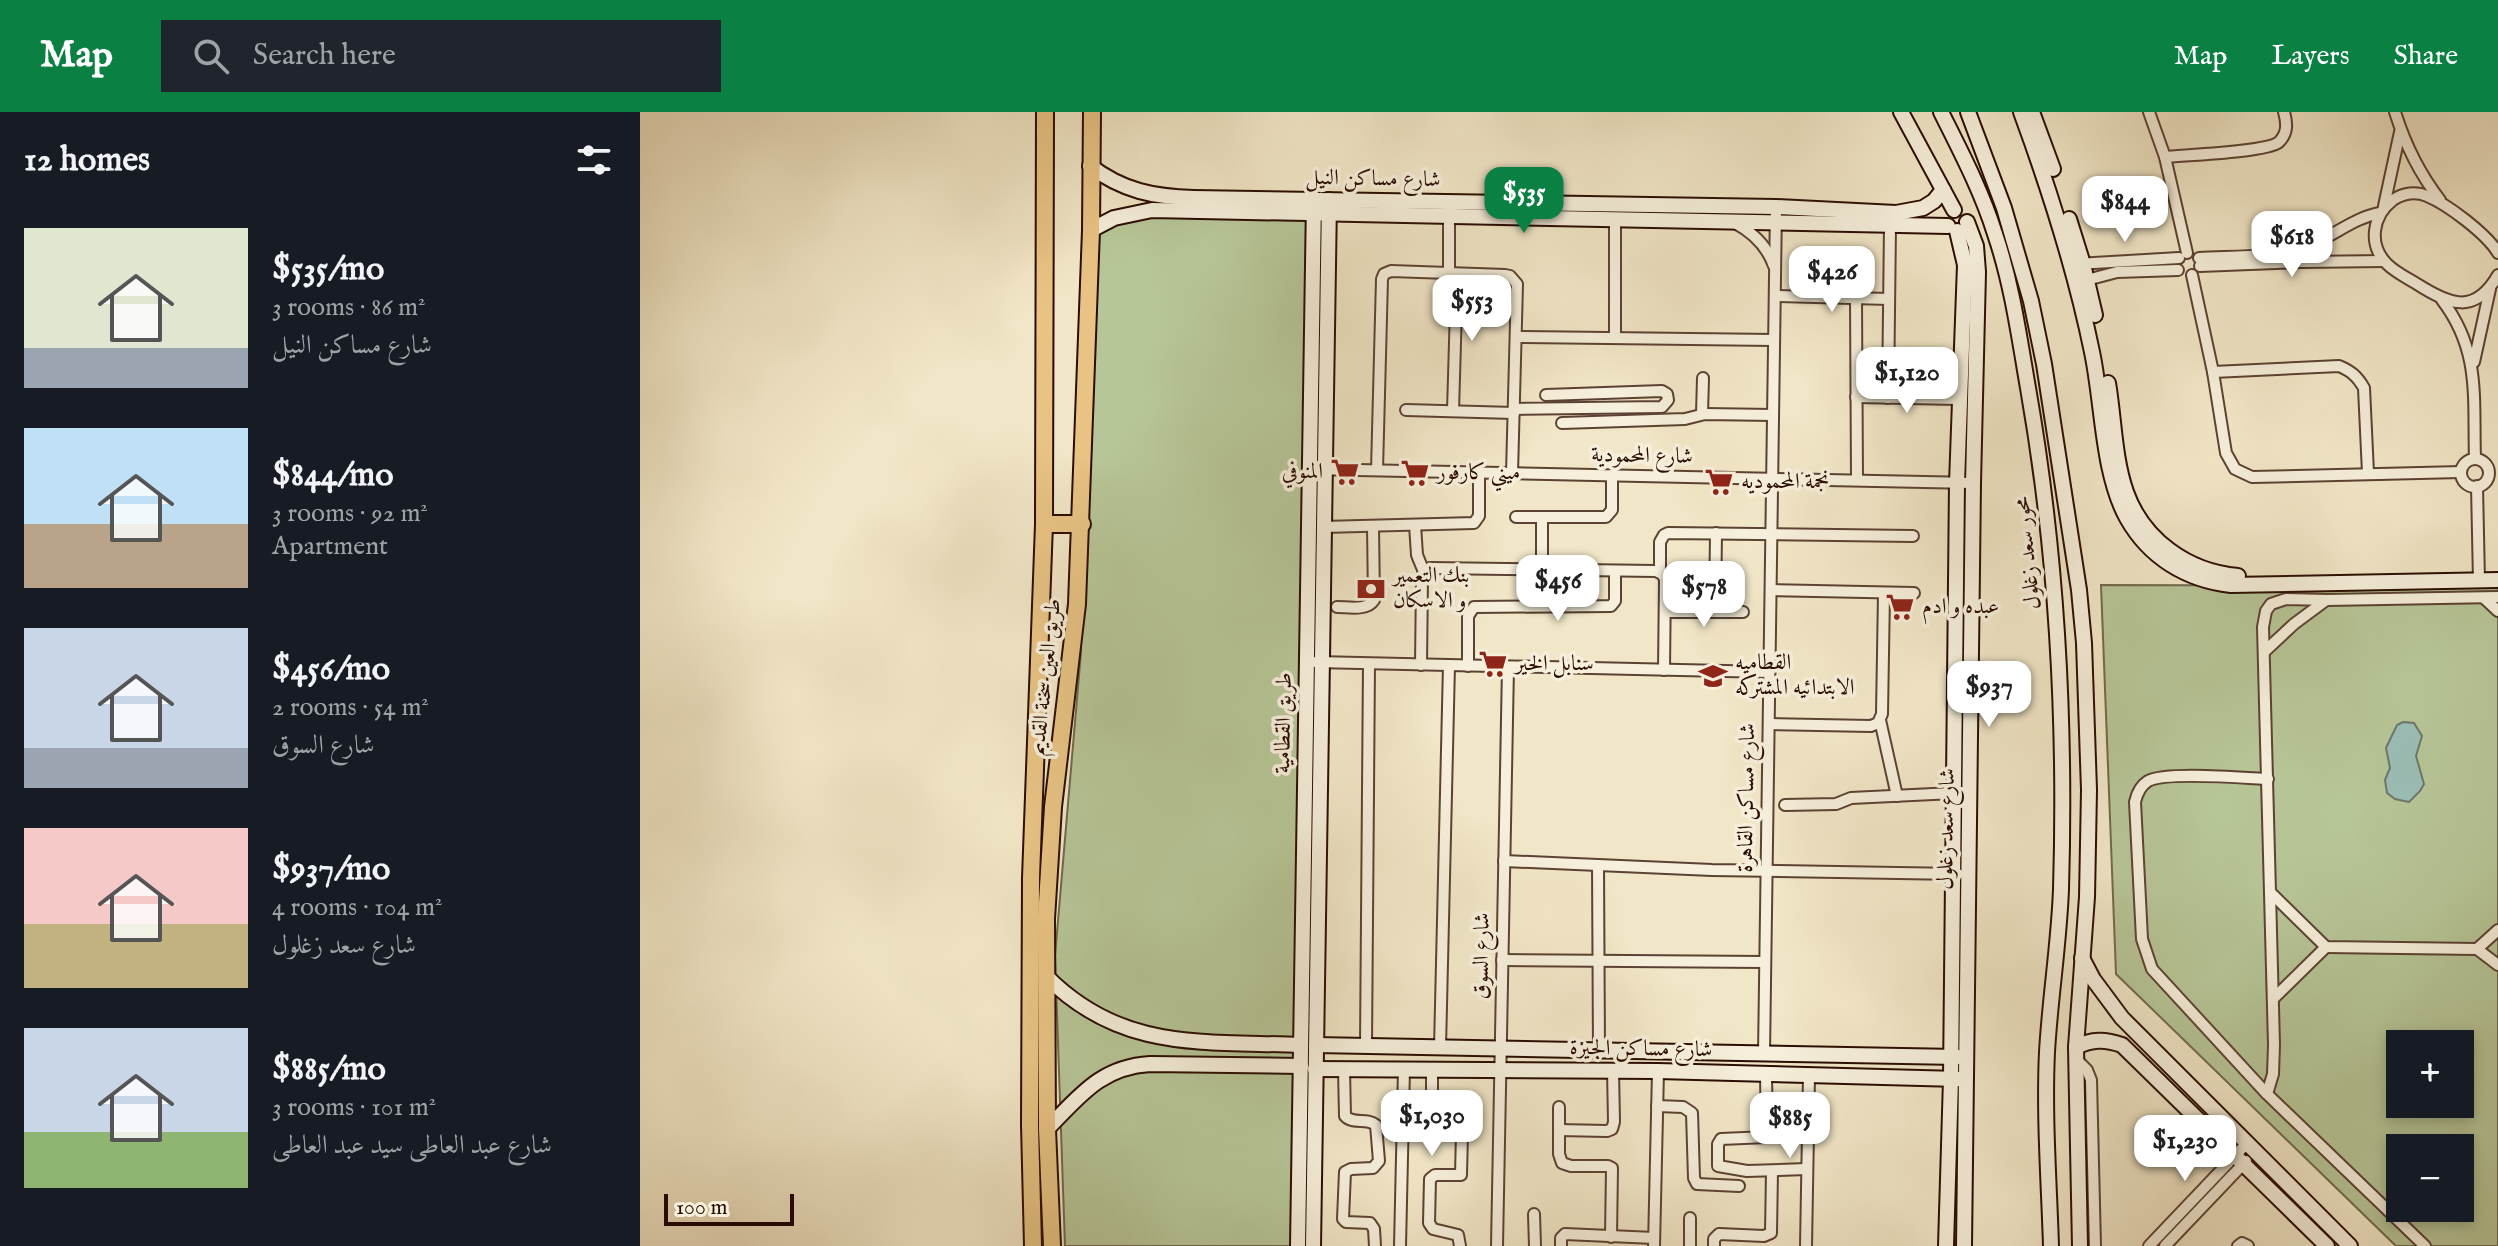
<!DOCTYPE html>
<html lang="en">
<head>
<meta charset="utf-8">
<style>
  body { margin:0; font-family:"IM FELL English",Amiri,serif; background:#20242c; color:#f1f3f6; height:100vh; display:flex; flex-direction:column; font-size:30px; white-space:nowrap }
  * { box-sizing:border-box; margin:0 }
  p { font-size:26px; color:#9ea1a6 }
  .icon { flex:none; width:44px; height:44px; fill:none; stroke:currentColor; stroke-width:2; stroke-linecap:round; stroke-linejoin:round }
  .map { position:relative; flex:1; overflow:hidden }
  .sheet { display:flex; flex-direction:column; background:#171b24; width:640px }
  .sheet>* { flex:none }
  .controls { position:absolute; left:1746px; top:918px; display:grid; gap:16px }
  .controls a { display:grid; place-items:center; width:88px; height:88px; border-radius:0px; background:#171b24; box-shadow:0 4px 12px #0003; font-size:40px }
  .scale { position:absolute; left:24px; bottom:20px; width:130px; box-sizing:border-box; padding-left:8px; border:4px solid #2a0c00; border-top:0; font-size:22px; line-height:28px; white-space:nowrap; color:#2a0c00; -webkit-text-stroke:6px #f6efdb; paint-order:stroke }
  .price { position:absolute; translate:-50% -68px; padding:0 18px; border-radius:16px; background:#fff; color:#222; font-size:26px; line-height:52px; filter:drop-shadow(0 2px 4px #0008) }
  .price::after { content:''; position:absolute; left:50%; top:48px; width:24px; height:18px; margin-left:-12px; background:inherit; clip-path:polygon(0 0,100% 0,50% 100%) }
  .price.current { background:#0b8043; color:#fff }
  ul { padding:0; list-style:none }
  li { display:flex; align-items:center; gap:24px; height:200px; padding:0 24px }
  li span { display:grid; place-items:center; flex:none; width:224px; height:160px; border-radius:0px; color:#555 }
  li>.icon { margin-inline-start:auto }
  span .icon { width:96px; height:96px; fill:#fffc; stroke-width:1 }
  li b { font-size:34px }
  h2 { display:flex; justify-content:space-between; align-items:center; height:96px; padding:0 24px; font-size:34px }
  header { display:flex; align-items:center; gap:48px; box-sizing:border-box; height:112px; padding:0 40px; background:#0b8043; color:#fff }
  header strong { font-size:38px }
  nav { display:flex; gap:44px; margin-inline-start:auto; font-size:28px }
  .search { width:560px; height:72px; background:#20242c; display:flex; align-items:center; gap:20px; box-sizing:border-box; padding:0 28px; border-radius:0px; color:#9ea1a6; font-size:30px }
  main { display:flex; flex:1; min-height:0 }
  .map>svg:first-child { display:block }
  .green { fill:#b7c698; stroke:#70694c; stroke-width:2; fill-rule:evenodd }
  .water { fill:#9bbfb7; stroke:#6e776e; stroke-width:2 }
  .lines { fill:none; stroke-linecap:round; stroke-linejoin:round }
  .street-casing { stroke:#5c4232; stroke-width:14 }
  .secondary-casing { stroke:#2a0c00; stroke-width:18 }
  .primary-casing { stroke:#2a0c00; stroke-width:20 }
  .street { stroke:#f6efdb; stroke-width:10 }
  .secondary { stroke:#f6efdb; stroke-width:14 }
  .primary { stroke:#e8c384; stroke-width:16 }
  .labels { text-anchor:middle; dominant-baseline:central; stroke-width:7; stroke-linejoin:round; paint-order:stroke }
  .street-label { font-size:22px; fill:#2a0c00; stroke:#f6efdb }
  .poi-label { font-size:22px; fill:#2a0c00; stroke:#f6efdb; text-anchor:start }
</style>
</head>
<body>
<header>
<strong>Map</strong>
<div class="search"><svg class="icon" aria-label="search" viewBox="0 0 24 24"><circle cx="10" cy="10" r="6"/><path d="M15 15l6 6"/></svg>Search here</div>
<nav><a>Map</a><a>Layers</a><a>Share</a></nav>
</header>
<main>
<section class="sheet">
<h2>12 homes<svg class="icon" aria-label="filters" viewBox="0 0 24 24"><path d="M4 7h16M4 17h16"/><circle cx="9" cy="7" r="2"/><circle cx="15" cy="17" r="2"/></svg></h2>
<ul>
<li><span style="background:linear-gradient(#dfe7d0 75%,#9aa5b1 0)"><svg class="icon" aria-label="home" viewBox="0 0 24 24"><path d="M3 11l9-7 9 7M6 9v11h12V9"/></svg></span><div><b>$535/mo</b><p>3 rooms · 86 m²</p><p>شارع مساكن النيل</p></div></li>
<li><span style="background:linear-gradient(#bfe0f5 60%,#b9a48a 0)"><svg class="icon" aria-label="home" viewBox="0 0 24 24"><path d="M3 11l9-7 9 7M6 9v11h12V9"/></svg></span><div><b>$844/mo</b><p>3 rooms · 92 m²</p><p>Apartment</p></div></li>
<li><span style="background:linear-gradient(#c9d6e8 75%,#9aa5b1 0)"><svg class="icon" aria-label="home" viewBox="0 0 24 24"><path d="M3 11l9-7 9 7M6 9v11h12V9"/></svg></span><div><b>$456/mo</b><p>2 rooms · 54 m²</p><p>شارع السوق</p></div></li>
<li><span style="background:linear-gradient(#f6c9c9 60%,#c2b280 0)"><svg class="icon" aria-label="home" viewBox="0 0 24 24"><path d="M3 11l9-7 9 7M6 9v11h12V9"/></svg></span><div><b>$937/mo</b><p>4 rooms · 104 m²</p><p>شارع سعد زغلول</p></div></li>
<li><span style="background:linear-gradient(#c9d6e8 65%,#8fb573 0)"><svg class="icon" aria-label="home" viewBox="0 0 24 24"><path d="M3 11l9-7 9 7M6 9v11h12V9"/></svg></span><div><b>$885/mo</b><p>3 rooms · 101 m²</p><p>شارع عبد العاطى سيد عبد العاطى</p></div></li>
</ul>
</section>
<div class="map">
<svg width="1858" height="1134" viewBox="0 0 1858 1134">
  <rect width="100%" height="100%" fill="#f1e6c7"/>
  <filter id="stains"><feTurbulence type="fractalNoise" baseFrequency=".0025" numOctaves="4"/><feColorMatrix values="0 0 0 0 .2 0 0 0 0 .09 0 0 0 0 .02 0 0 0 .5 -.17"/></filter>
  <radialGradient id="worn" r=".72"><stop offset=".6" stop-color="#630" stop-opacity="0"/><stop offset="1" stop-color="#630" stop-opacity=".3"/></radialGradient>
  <g class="green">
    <path d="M525 98 673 100 652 1134H425L415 844 441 540 442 412 456 116Z"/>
    <path d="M1461 473 1858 474V1134H1756L1476 862ZM1760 932H1820V992H1760ZM1760 1036H1820V1096H1760Z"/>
  </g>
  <path class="water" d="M1763 610 1774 611 1782 624 1776 644 1784 672 1780 679 1769 690 1755 687 1747 681 1745 668 1750 656 1746 636 1757 613Z"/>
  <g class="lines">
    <defs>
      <g id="street">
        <path d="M1509 0 1525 45 1547 141"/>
        <path d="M1755 0C1765 32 1779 61 1800 88"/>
        <path d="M1525 45C1545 43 1628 40 1639 30 1648 21 1647 11 1644 0"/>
        <path d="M1744 94 1760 20"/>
        <path d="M809 102V161"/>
        <path d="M1095 111C1114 121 1127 134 1134 154"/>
        <path d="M1858 141C1847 122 1807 92 1787 84 1776 79 1763 81 1753 88 1732 104 1728 133 1747 152 1755 160 1767 166 1777 172 1810 193 1835 203 1858 163"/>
        <path d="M1559 146C1593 144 1633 146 1665 135 1692 126 1712 106 1740 101"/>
        <path d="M1437 152 1539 146"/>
        <path d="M1560 154 1660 150 1744 149"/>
        <path d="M1552 163 1573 260 1586 341 1595 357 1612 365 1821 360"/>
        <path d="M1443 169 1477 160 1538 158"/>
        <path d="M1135 184 1249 187"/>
        <path d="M1216 186 1217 368"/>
        <path d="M1802 188C1841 239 1833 286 1835 347"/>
        <path d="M876 225 1134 228"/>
        <path d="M975 226V106"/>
        <path d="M1834 250 1850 177"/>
        <path d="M1573 260 1699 254C1711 259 1717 264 1724 276L1728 361"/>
        <path d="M1216 285 1319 287"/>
        <path d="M1248 286 1250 113"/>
        <path d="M874 297 1022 295 1028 288 1027 282 1022 279 906 283"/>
        <path d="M766 298 874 301"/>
        <path d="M813 299 817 162"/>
        <path d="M1062 302 1063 266"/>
        <path d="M922 311 1045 307 1065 302 1133 303"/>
        <circle cx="1835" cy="361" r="14"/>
        <path d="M670 357 1333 371"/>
        <path d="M737 358 742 167 744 162 751 159 865 163 870 164 877 172 872 361"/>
        <path d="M1837 374 1839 469"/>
        <path d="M876 405H966L972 398V363"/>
        <path d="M775 413 777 443 784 460"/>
        <path d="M683 415 834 411 839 404V360"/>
        <path d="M902 457V405"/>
        <path d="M1020 460V430L1024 423 1028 421 1273 424"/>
        <path d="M1131 478 1274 481"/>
        <path d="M1844 486 1858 499"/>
        <path d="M697 495C709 495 727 499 734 488L733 414"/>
        <path d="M1025 500H1103"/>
        <path d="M1075 500 1076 421"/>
        <path d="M1624 540 1654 512 1685 489"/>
        <path d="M676 550 1129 560"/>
        <path d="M781 553 782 466 784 460 790 456 1016 459 1022 462 1025 467 1024 558"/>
        <path d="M828 554V504L834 495 971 494 975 489V459"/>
        <path d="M1240 608 1257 684"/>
        <path d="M1129 612 1231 614 1238 611 1242 602 1244 481"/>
        <path d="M1628 667C1605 666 1526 659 1508 669 1500 674 1497 681 1495 690L1502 827 1512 857 1627 982 1785 1134"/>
        <path d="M1145 693 1196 692 1211 686 1314 681"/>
        <path d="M864 749 1072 758 1318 762"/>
        <path d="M958 753 959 938"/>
        <path d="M1631 781 1686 835 1837 837 1858 853"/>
        <path d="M1837 837 1858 818"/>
        <path d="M862 848 1125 850"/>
        <path d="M1634 886 1686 835"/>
        <path d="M726 933 729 552"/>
        <path d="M800 936 809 553"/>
        <path d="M1124 942 1136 95"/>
        <path d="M1436 947 1447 958 1451 968 1455 1134"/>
        <path d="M792 956V1010L800 1017 821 1019 822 1021 821 1063H795L790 1067 789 1111 793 1117 818 1123 820 1134"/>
        <path d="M704 957 705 1004C713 1013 727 1005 736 1013L739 1049 733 1056 711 1057 705 1060 703 1107 706 1110 730 1111 734 1117 735 1134"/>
        <path d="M1126 962 1127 1025 1081 1027 1078 1032V1054L1107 1059 1167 1057"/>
        <path d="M1627 982 1633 962 1634 933 1623 515 1626 499 1631 492 1646 487 1687 488 1858 485"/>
        <path d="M1017 994 1043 995 1052 1001 1054 1066 1057 1072 1099 1074"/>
        <path d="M919 995V1042L922 1051 931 1054H968L972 1056 971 1125"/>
        <path d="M919 1018 967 1019 972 1017 974 1010 973 958"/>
        <path d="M894 1102 895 1134"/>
        <path d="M1050 1106V1134"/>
        <path d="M760 1134 764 957"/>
        <path d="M857 1134 868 555"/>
        <path d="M921 1134V1126L925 1122 1014 1126"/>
        <path d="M1014 1134 1018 959"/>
        <path d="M1074 1134V1127L1079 1122 1124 1124 1131 1121 1132 1059"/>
        <path d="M1166 1134 1169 963"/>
        <path d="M1509 1134 1607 1031"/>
        <path d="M1525 1134 1606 1049"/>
        <path d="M1598 1134 1602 1131 1608 1134"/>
      </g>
      <g id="secondary">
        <path d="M1261 0 1314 98"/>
        <path d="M1301 0C1321 40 1342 80 1355 122 1372 172 1379 224 1388 276 1417 441 1426 609 1421 777 1419 832 1410 886 1407 940 1404 1004 1409 1070 1411 1134"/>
        <path d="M1328 0 1364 96 1391 189 1404 252 1439 478 1444 531 1449 678 1447 785 1436 935 1440 1134"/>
        <path d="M1381 0C1410 79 1435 157 1452 240 1463 292 1462 361 1487 406 1509 445 1546 468 1591 473L1858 468"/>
        <path d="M1392 0 1413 57"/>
        <path d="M450 54C483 79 514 85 554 86L1136 95 1256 101 1283 96 1294 89 1303 78"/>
        <path d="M1429 107 1443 152 1455 203"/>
        <path d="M451 118 474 106 512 98 1308 114"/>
        <path d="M1468 271C1474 306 1474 346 1486 380 1503 428 1548 460 1598 464"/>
        <path d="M1442 846 1453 867 1482 906 1710 1134"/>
        <path d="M406 864C481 940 563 929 661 933"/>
        <path d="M676 933 1318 945"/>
        <path d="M1436 935C1452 927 1465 927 1482 933L1687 1134"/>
        <path d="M675 957 1018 959 1319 967"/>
        <path d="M407 1017C439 985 460 955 510 952L661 954"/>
        <path d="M658 1134 674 88"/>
        <path d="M673 1134 689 88"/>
        <path d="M1306 1134 1311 967 1317 371 1325 153 1317 119"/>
        <path d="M1324 1134 1333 371 1338 160 1336 134 1327 110"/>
      </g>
      <g id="primary">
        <path d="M404 412H442"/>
        <path d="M393 1134 390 1013 391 766 404 412 405 0"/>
        <path d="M412 1134 407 1017 406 807 413 695 437 492 451 118 452 0"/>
      </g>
    </defs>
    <use href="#street" class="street-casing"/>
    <use href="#secondary" class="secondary-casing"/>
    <use href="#primary" class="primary-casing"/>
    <use href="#street" class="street"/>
    <use href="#secondary" class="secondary"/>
    <use href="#primary" class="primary"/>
  </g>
  <defs>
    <symbol id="supermarket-bare" viewBox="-9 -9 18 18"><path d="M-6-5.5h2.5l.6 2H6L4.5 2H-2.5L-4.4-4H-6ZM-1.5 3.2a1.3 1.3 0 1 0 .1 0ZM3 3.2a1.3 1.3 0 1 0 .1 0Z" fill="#8f2418" stroke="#f6efdb" stroke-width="2.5" paint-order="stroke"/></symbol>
    <symbol id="bank-bare" viewBox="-9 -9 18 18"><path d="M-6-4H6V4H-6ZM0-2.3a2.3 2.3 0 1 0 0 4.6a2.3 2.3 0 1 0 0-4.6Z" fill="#8f2418" stroke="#f6efdb" stroke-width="2.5" paint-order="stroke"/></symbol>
    <symbol id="school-bare" viewBox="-9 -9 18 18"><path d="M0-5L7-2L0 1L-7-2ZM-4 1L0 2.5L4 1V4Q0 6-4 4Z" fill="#8f2418" stroke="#f6efdb" stroke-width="2.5" paint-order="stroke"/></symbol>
  </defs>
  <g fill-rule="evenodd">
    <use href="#supermarket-bare" x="685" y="340" width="40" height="40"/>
    <use href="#supermarket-bare" x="755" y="341" width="40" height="40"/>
    <use href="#supermarket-bare" x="1059" y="350" width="40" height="40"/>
    <use href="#bank-bare" x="711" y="457" width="40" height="40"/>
    <use href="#supermarket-bare" x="1240" y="475" width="40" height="40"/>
    <use href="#supermarket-bare" x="833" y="532" width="40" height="40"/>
    <use href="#school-bare" x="1053" y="544" width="40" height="40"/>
  </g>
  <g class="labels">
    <g class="street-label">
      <text transform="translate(733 67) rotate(1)">شارع مساكن النيل</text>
      <text transform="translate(1002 344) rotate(1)">شارع المحمودية</text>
      <text transform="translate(1388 441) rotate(-96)">محور سعد زغلول</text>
      <text transform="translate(406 565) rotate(-84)">طريق العين سخنة القديم</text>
      <text transform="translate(644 611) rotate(-89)">طريق القطامية</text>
      <text transform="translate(1107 686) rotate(-89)">شارع مساكن القاهرة</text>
      <text transform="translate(1307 717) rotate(-89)">شارع سعد زغلول</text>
      <text transform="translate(842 844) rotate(-89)">شارع السوق</text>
      <text transform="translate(1001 937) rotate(1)">شارع مساكن الجيزة</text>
    </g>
    <g class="poi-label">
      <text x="683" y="360" text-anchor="end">المنوفي</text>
      <text x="797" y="361">ميني كارفور</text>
      <text x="1101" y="370">نجمة المحموديه</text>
      <text x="753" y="464">بنك التعمير<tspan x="753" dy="25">و الاسكان</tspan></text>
      <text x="1282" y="495">عبده و ادم</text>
      <text x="1095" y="551">القطاميه<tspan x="1095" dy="25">الابتدائيه المشتركه</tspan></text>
      <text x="875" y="552">سنابل الخير</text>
    </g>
  </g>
  <rect width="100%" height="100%" filter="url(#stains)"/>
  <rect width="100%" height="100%" fill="url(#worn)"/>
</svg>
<div class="controls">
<a>+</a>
<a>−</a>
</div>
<div class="scale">100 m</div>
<b class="price current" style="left:884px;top:123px">$535</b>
<b class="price" style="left:1485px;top:132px">$844</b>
<b class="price" style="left:1652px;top:167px">$618</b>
<b class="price" style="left:1192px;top:202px">$426</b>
<b class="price" style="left:832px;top:231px">$553</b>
<b class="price" style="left:1267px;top:303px">$1,120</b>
<b class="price" style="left:918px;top:511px">$456</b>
<b class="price" style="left:1064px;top:517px">$578</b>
<b class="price" style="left:1349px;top:617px">$937</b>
<b class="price" style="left:792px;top:1046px">$1,030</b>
<b class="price" style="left:1150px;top:1048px">$885</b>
<b class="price" style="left:1545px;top:1071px">$1,230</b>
</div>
</main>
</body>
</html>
